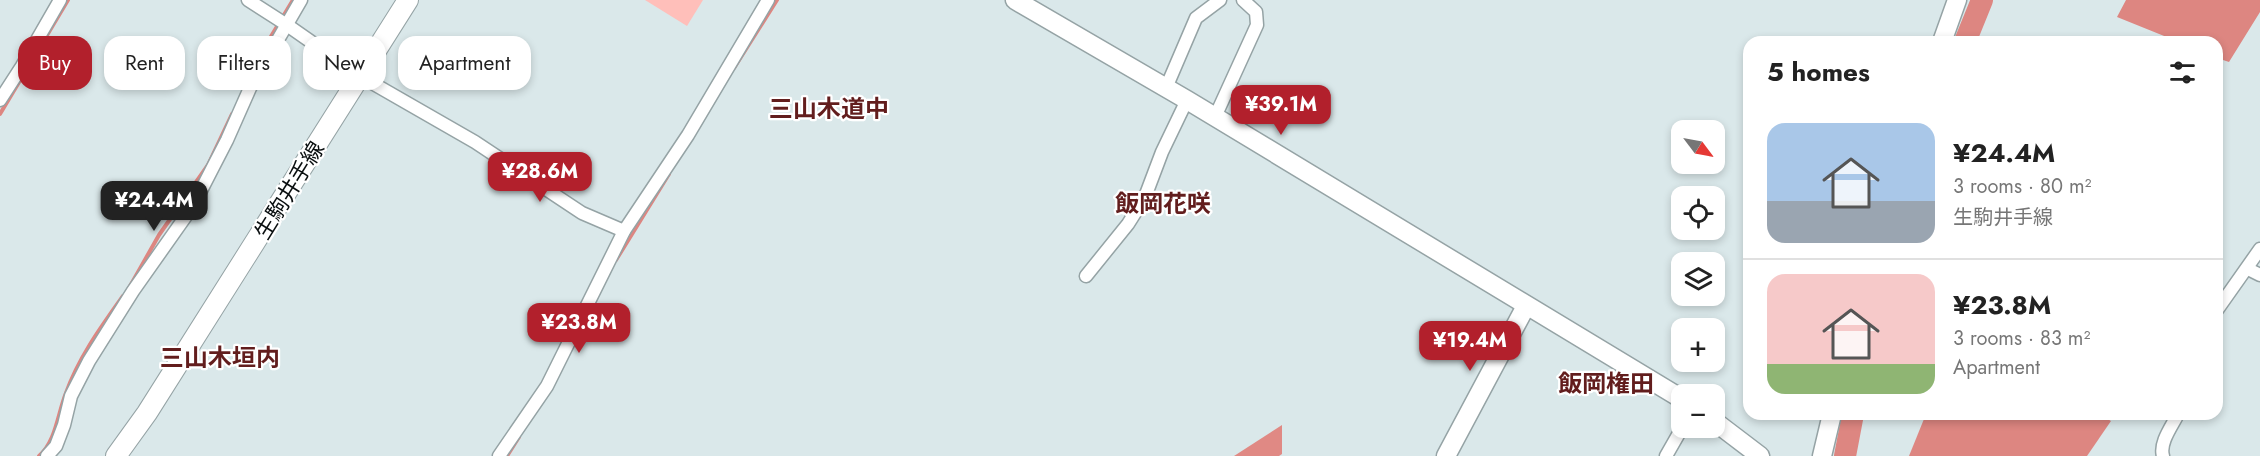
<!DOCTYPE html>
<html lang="en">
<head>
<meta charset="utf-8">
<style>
  body { margin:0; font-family:Jost,"Noto Sans JP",sans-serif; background:#f6f6f6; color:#222; height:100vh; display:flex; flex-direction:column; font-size:22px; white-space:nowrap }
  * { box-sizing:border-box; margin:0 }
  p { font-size:20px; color:#767676 }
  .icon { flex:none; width:33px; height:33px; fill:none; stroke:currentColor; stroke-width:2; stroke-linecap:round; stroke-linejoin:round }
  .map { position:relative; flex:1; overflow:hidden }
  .side { position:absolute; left:1743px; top:36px; width:480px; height:384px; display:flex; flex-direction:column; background:#fff; border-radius:18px; box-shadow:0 3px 9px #0003 }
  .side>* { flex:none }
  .hud { position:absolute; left:18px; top:36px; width:570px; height:54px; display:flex; gap:12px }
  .needle { width:39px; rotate:122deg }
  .fabs { position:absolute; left:1671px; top:120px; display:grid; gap:12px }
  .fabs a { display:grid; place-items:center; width:54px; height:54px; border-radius:12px; background:#fff; box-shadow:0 3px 9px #0003; font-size:30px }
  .price { position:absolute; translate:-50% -51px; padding:0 14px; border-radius:12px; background:#b2202c; color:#fff; font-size:20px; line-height:39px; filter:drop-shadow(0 2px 3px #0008) }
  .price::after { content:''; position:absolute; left:50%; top:36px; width:18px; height:14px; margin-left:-9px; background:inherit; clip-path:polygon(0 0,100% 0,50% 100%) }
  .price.selected { background:#222; color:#fff }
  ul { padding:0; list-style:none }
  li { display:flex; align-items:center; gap:18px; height:150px; padding:0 24px }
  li+li { border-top:2px solid #e0e0e0 }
  li span { display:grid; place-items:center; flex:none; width:168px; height:120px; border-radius:18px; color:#555 }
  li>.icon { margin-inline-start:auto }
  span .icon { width:72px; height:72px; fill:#fffc; stroke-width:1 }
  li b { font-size:26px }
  h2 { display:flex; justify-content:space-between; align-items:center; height:72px; padding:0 24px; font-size:26px }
  .tag { padding:0 21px; border-radius:18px; background:#fff; box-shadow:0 3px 9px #0003; font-size:21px; line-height:54px }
  .tag.selected { background:#b2202c; color:#fff }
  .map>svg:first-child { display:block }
  .green { fill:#ffbfba }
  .forest { fill:#e08984 }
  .water { fill:#dd8681 }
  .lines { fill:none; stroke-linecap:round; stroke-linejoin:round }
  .stream { stroke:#dd8681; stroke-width:4 }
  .river { stroke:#dd8681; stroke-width:22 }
  .street-casing { stroke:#95a3a5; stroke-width:15 }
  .secondary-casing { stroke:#95a3a5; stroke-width:21 }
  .primary-casing { stroke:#95a3a5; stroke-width:22 }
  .street { stroke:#fff; stroke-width:12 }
  .secondary { stroke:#fff; stroke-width:18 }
  .primary { stroke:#fff; stroke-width:20 }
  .labels { text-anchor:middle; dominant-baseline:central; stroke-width:4.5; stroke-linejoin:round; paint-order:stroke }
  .street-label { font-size:22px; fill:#090e0f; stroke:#fff }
  .neighbourhood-label { font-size:24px; font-weight:bold; fill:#621d1d; stroke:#fff }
</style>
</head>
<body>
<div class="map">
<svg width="2260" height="456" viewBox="0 0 2260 456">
  <rect width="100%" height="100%" fill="#dae8ea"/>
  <path class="green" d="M645 0H703L687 26Z"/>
  <path class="forest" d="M1282 425V454L1279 456H1234Z"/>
  <g class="water">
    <path d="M2126 0H2260V12L2229 62 2217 58V42H2179L2117 17Z"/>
    <path d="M1926 414H2099L2111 421 2087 456H1909Z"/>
  </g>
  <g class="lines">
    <g class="stream">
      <path d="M734 68 777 0"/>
      <path d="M249 78 261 53 293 0"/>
      <path d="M0 114 68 0"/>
      <path d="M616 260 669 174"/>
      <path d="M129 288 159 235 208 165 232 114"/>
      <path d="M39 456C56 442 58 412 66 393 79 357 101 327 123 296"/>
      <path d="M507 456 519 437"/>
    </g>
    <g class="river">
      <path d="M1965 42 1982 0"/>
      <path d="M1845 456 1853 414"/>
    </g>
    <defs>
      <g id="street">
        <path d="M248 0 287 25 360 76 475 142 582 213 624 231"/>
        <path d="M1166 88 1196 18 1220 0"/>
        <path d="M0 100 22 66 60 0"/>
        <path d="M1215 117 1257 25 1256 12 1243 0"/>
        <path d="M2248 269 2260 275"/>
        <path d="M1086 276 1128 224 1145 197 1162 152 1187 100"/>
        <path d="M2217 310 2260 249"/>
        <path d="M47 456 56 446 64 425 71 396 89 361 133 291 193 206 227 140 250 88 301 0"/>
        <path d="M499 456 547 386 624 231 688 135 768 0"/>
        <path d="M1666 456 1682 428"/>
        <path d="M2163 456C2159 443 2172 426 2178 414"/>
      </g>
      <g id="secondary">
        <path d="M1015 0 1187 100 1682 399"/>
        <path d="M1942 42 1957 0"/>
        <path d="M1714 421 1760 456"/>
        <path d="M1446 456 1526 306"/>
        <path d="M1822 456 1832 414"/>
      </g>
      <path id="primary" d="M116 456 147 413 408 0"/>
    </defs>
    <use href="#street" class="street-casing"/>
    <use href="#secondary" class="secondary-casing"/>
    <use href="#primary" class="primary-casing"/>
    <use href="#street" class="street"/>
    <use href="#secondary" class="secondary"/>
    <use href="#primary" class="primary"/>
  </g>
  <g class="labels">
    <g class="street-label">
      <text transform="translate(289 190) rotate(-58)">生駒井手線</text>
    </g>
    <g class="neighbourhood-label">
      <text x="829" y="108">三山木道中</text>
      <text x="1163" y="203">飯岡花咲</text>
      <text x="220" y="357">三山木垣内</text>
      <text x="1606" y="383">飯岡権田</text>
    </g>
  </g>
</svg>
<div class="fabs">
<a><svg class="needle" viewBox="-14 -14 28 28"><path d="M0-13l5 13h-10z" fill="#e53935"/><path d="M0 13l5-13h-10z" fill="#767676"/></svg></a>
<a><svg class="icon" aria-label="locate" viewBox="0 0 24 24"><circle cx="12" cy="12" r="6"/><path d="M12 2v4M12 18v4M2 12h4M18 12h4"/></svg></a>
<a><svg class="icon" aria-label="layers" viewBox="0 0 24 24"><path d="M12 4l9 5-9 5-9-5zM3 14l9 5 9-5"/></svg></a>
<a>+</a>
<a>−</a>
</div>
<b class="price" style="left:1281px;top:136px">¥39.1M</b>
<b class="price" style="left:540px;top:203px">¥28.6M</b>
<b class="price selected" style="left:154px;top:232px">¥24.4M</b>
<b class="price" style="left:579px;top:354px">¥23.8M</b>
<b class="price" style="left:1470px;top:372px">¥19.4M</b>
<div class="hud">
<a class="tag selected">Buy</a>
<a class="tag">Rent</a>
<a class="tag">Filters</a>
<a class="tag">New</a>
<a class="tag">Apartment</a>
</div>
<section class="side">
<h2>5 homes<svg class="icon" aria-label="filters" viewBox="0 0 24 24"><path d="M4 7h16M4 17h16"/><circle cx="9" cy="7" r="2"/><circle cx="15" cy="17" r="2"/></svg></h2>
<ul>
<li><span style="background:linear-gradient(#a9c7e8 65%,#9aa5b1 0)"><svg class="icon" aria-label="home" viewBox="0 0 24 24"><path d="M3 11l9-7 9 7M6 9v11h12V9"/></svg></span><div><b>¥24.4M</b><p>3 rooms · 80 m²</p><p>生駒井手線</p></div></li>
<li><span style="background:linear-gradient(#f6c9c9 75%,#8fb573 0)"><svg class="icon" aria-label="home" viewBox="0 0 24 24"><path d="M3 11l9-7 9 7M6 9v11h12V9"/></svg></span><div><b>¥23.8M</b><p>3 rooms · 83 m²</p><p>Apartment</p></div></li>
</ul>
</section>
</div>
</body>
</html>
